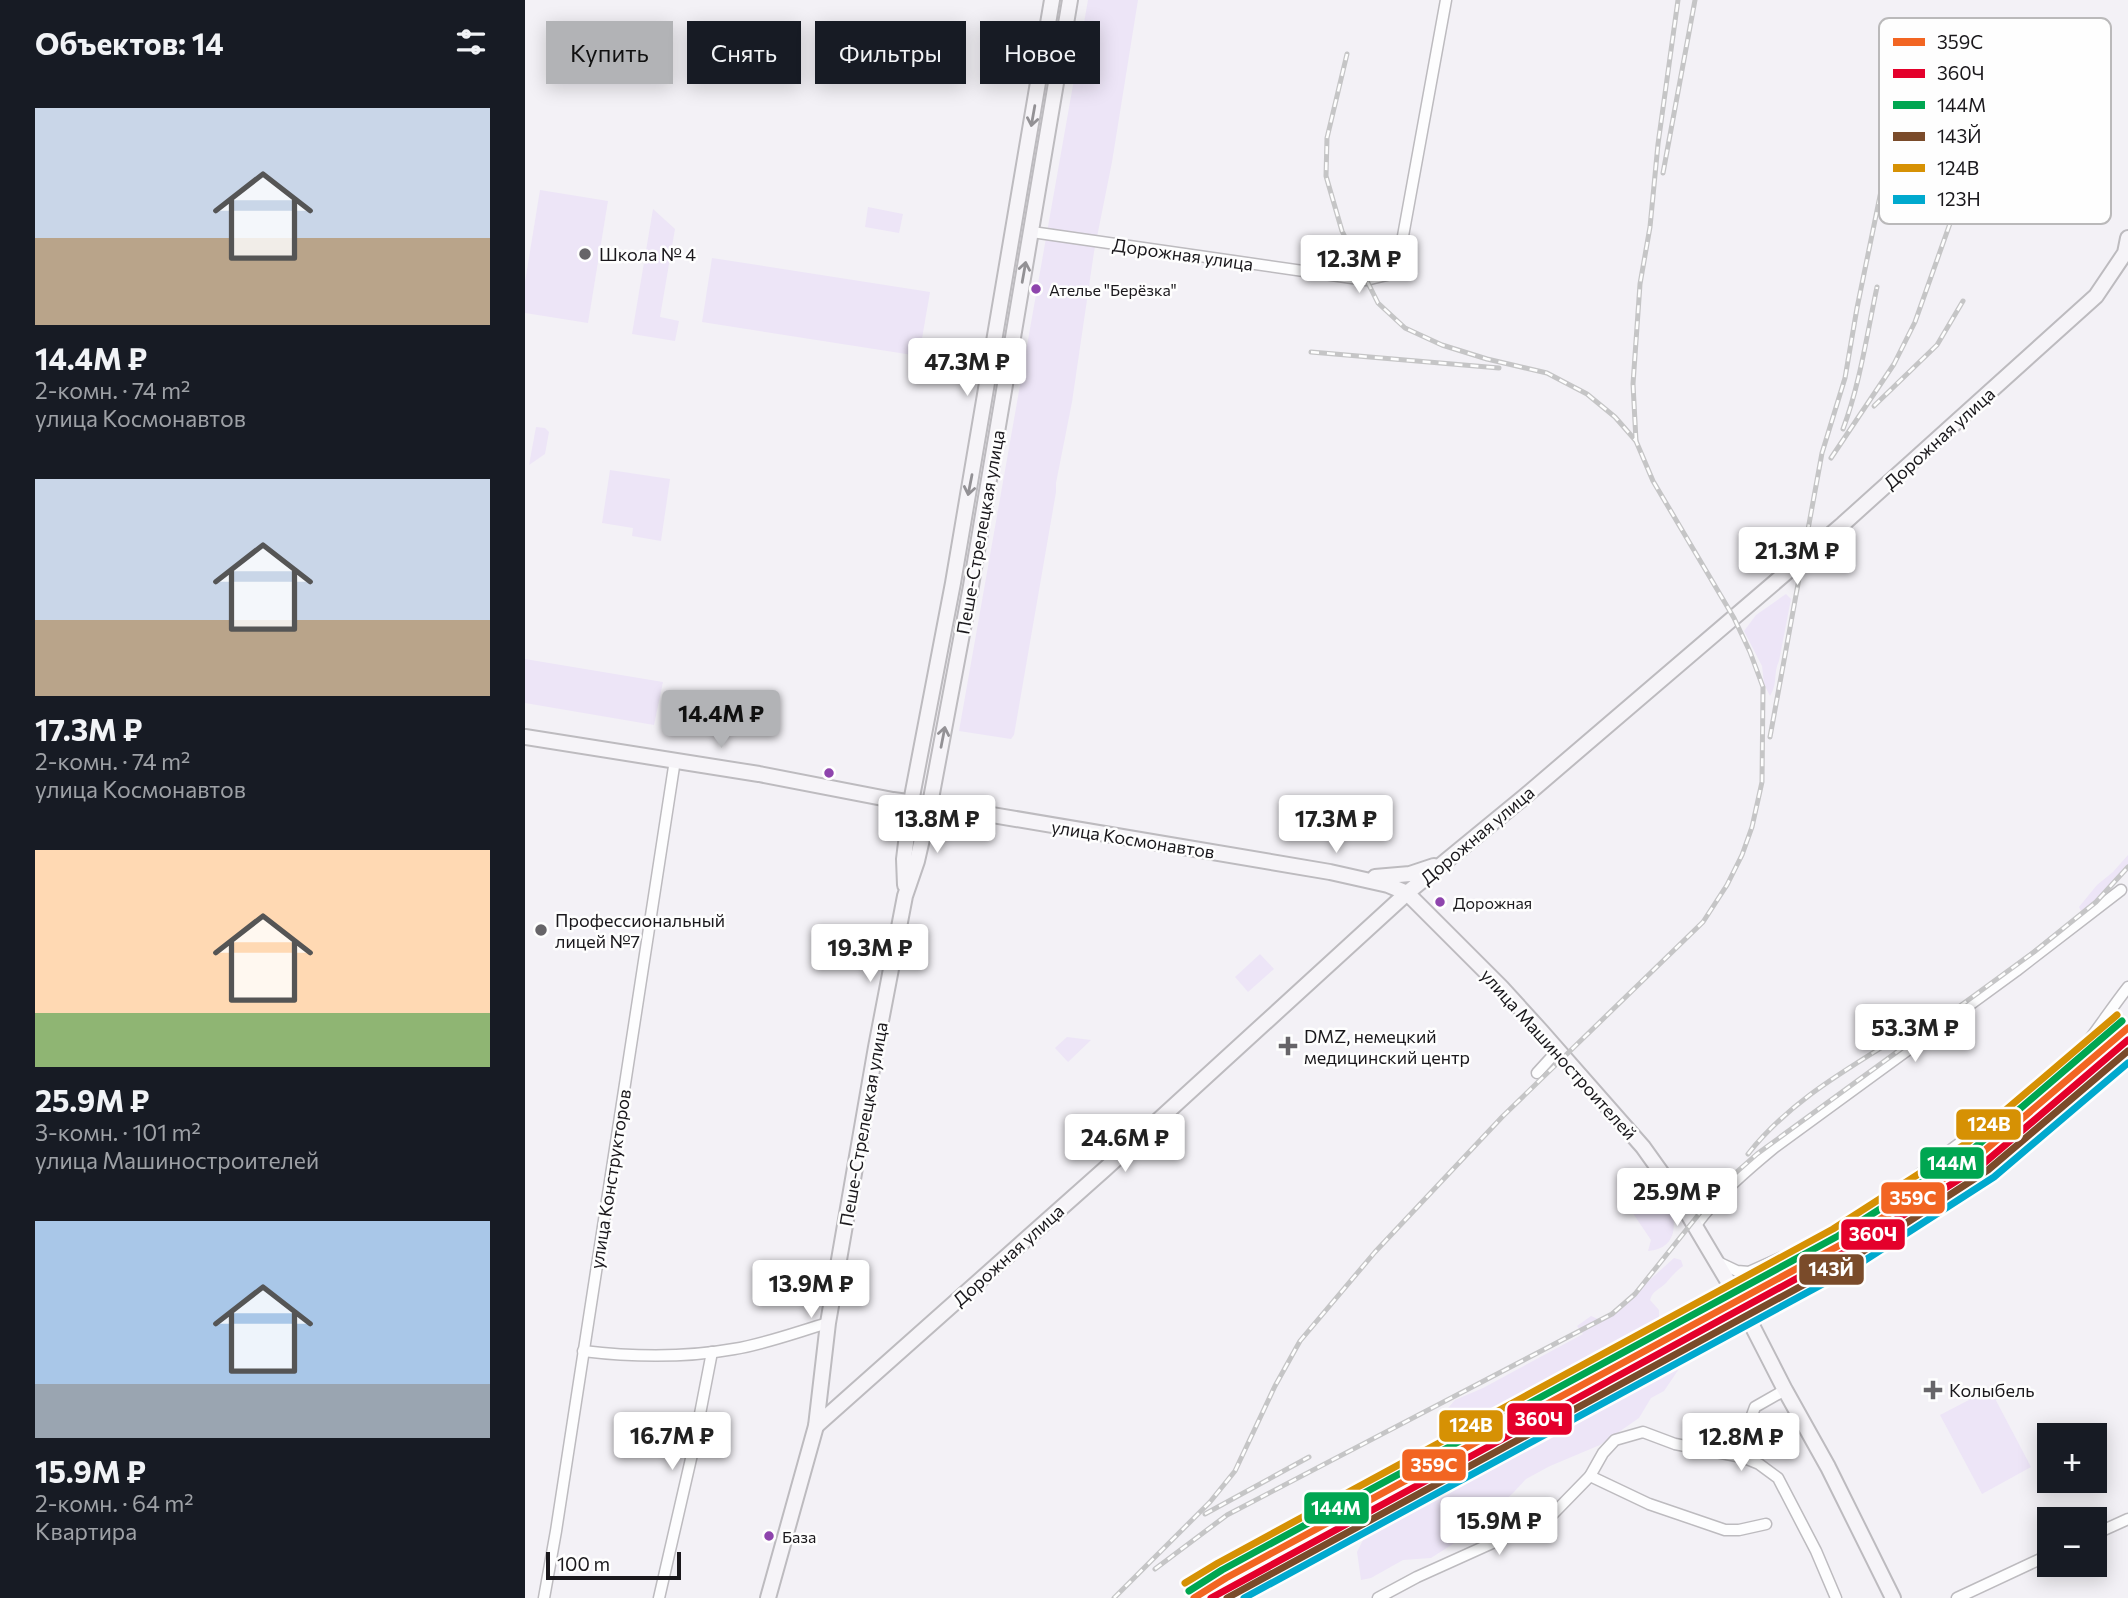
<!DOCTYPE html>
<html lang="ru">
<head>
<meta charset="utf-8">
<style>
  body { margin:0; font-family:Commissioner,sans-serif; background:#20242c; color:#f1f3f6; height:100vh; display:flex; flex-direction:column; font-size:26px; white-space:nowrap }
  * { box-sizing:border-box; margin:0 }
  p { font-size:23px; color:#9ea1a6 }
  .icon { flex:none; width:38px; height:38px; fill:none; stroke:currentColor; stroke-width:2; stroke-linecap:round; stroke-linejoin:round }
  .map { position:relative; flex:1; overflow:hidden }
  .details { display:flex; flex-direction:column; background:#171b24; width:525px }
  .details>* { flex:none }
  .top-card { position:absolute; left:21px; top:21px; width:665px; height:63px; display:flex; gap:14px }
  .tools { position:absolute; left:1512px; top:1423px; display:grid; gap:14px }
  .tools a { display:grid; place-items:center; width:70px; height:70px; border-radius:0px; background:#171b24; box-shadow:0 4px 18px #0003; font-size:35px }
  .scale { position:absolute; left:21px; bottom:18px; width:135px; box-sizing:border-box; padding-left:7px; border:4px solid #1a181c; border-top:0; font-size:19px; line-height:24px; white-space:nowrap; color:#1a181c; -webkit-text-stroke:5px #fefefe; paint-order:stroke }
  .price { position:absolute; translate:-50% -60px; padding:0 16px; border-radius:7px; background:#fff; color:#222; font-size:23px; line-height:46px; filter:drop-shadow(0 2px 4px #0008) }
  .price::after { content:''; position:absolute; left:50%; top:42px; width:21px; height:16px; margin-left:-10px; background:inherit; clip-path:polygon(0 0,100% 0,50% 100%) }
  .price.selected { background:#b2b3b6; color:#111 }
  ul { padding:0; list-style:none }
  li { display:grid; align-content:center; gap:14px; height:371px; padding:0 35px }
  li span { display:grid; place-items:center; height:217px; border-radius:0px; color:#555 }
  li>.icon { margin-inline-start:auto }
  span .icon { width:126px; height:126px; fill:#fffc; stroke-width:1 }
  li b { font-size:30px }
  h2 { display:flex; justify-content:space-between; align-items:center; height:84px; padding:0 35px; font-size:30px }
  .chip { padding:0 24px; border-radius:0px; background:#171b24; box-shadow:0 4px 18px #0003; font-size:24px; line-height:63px }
  .chip.selected { background:#b2b3b6; color:#111 }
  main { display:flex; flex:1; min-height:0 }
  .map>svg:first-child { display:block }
  .green { fill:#ede5f7 }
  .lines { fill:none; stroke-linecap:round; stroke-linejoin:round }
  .street-casing { stroke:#bdbbbf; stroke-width:13 }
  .secondary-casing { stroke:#bdbbbf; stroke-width:18 }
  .street { stroke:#fdfdfe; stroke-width:10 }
  .secondary { stroke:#f6f4f8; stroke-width:14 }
  .rail-casing { stroke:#c5c5c6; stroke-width:5 }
  .rail { stroke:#fefefe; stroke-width:2.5; stroke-dasharray:8; stroke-linecap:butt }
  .rail-1-casing { stroke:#fefefe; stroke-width:12 }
  .rail-2-casing { stroke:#fefefe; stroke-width:12 }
  .rail-3-casing { stroke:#fefefe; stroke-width:12 }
  .rail-4-casing { stroke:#fefefe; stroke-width:12 }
  .rail-5-casing { stroke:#fefefe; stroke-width:12 }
  .rail-6-casing { stroke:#fefefe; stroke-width:12 }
  .rail-1 { stroke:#f26522; stroke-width:7 }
  .rail-2 { stroke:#e4002b; stroke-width:7 }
  .rail-3 { stroke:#00a651; stroke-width:7 }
  .rail-4 { stroke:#7a4b2a; stroke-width:7 }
  .rail-5 { stroke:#d69104; stroke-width:7 }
  .rail-6 { stroke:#00a9ce; stroke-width:7 }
  .oneway { stroke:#939195 }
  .poi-dot { fill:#666468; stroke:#fefefe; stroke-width:2.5 }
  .bus-dot { fill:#8e44ad; stroke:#fefefe; stroke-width:2.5 }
  .labels { text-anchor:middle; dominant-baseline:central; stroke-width:5; stroke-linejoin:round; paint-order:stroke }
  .bus-label { font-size:16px; fill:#1a181c; stroke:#fefefe; text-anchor:start }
  .poi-label { font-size:18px; fill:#1a181c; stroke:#fefefe; text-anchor:start }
  .street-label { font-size:18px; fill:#1a181c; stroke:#fefefe }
  .key { fill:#fefefe; stroke:#bab9ba; stroke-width:2 }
  .key-label { font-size:19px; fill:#1a181c }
  .line-badge { stroke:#fefefe; stroke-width:2.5 }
  .badge-label { font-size:19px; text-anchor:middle; font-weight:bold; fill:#fff }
</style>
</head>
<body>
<main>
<section class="details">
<h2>Объектов: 14<svg class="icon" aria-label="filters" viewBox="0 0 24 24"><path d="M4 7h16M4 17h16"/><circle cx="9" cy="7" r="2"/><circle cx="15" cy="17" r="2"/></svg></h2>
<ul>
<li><span style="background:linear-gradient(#c9d6e8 60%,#b9a48a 0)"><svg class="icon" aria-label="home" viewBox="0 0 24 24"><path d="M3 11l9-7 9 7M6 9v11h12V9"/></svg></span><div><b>14.4M ₽</b><p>2-комн. · 74 m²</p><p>улица Космонавтов</p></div></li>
<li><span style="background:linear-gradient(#c9d6e8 65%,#b9a48a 0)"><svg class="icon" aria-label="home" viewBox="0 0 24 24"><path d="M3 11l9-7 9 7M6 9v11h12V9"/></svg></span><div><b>17.3M ₽</b><p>2-комн. · 74 m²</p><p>улица Космонавтов</p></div></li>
<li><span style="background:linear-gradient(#ffd9b3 75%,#8fb573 0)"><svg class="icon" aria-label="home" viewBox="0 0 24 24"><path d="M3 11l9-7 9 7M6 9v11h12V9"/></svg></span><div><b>25.9M ₽</b><p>3-комн. · 101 m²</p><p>улица Машиностроителей</p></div></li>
<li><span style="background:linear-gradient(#a9c7e8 75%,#9aa5b1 0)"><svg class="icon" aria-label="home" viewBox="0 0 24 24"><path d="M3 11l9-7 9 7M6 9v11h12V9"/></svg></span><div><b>15.9M ₽</b><p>2-комн. · 64 m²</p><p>Квартира</p></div></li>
</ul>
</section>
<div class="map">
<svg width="1603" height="1598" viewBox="0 0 1603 1598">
  <rect width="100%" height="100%" fill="#f3f1f6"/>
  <g class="green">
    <path d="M563 0H613L587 162 569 252 547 402 531 483V492L489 735 486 739 434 731Z"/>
    <path d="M15 190 83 201 63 323 0 313V282Z"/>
    <path d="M343 207 378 214 374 233 340 227Z"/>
    <path d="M128 209 150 229 135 317 154 321 150 341 107 334Z"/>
    <path d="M187 258 405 292 394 356 177 322Z"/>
    <path d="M11 427 20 428 24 432 20 454 4 465Z"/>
    <path d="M85 470 145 479 136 541 107 536 108 528 77 523Z"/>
    <path d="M1261 594 1266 599 1254 661C1248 673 1253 683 1245 696L1239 684 1237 666 1219 631 1231 615Z"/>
    <path d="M0 659 138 682 129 725 0 703Z"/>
    <path d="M1603 855V867L1571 902 1557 913 1554 907 1572 885 1588 872Z"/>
    <path d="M735 954 749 969 723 992 710 977Z"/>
    <path d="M542 1037 566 1040 543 1062 530 1048Z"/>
    <path d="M1102 1185 1123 1192 1136 1194C1154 1214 1156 1249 1123 1251L1126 1240 1099 1200 1094 1197 1096 1189Z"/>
    <path d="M1149 1258 1156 1260 1158 1266C1151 1271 1147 1276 1141 1283 1134 1290 1128 1290 1125 1300L1134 1310V1325L1105 1341 1083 1349 1060 1367 1029 1376 1022 1382 1019 1391 974 1410 959 1420 944 1418 932 1422 926 1421 928 1413 923 1408 930 1400 958 1388 1058 1334 1052 1326 1066 1316 1073 1319 1087 1314Z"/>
    <path d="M1150 1360 1158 1363 1139 1391 1126 1398 1114 1418 1075 1445 1025 1466 1001 1479 988 1493 942 1535 906 1558 878 1560 846 1578 836 1580 832 1552 842 1532 876 1517 903 1497 958 1467 1002 1439 1015 1437 1038 1414 1114 1386Z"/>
    <path d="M1465 1389 1506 1467 1457 1494 1415 1415Z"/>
  </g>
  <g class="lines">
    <defs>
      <g id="street">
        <path d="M507 232 841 280 862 275 874 258 921 0"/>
        <path d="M1012 1073 1033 1050"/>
        <path d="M1171 1225C1194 1194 1221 1171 1250 1147L1491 971 1596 890"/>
        <path d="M1193 1262 1212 1271 1224 1272C1268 1252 1313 1234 1352 1206 1384 1184 1414 1157 1446 1135 1475 1114 1507 1099 1534 1075 1561 1049 1580 1016 1603 987"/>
        <path d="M58 1351C108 1357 159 1358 209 1349 240 1344 272 1332 303 1323"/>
        <path d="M1217 1457V1443L1230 1407 1260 1390"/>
        <path d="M1065 1476 1124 1504 1200 1530H1214L1241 1524"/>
        <path d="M1570 1534 1603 1519"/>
        <path d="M19 1598 31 1531 150 760"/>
        <path d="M134 1598 168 1450 187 1352"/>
        <path d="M853 1598 892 1577 1025 1517 1065 1476 1078 1453 1090 1440 1118 1432 1150 1444 1217 1457 1234 1464 1253 1478 1291 1551 1311 1598"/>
        <path d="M1432 1598 1524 1555"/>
      </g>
      <g id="secondary">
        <path d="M0 737 234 774 368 800 420 807 805 872 863 885 882 893 976 987 1016 1031 1118 1147 1148 1189 1214 1300 1260 1390 1303 1467 1368 1598"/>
        <path d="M850 877 885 874 909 866"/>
        <path d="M380 885 379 859 386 802 428 583 527 0"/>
        <path d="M291 1426 580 1169 882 893 999 797 1318 524 1571 296 1600 253 1603 238"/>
        <path d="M243 1598 291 1426 303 1323 351 1047 380 896 392 861 405 804 446 586 545 0"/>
      </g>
    </defs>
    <use href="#street" class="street-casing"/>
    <use href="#secondary" class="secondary-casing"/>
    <use href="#street" class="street"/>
    <use href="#secondary" class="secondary"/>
    <defs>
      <g id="rail">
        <path d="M1138 173 1170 0"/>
        <path d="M786 352 974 368"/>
        <path d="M1349 406 1412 345 1438 301"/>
        <path d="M1318 429C1335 384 1342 334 1352 287"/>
        <path d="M1111 441 1108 384 1115 284 1125 227 1133 144 1153 0"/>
        <path d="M1306 458 1369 364 1390 322 1444 170"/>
        <path d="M1245 737 1297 453 1320 378 1332 308 1378 84"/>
        <path d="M1223 1154C1260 1107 1309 1077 1359 1046"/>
        <path d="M680 1514 784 1457"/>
        <path d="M630 1569 702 1515 1087 1314 1110 1294 1198 1184 1232 1154 1509 952 1571 902 1603 867"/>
        <path d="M589 1598 685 1502 710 1471 750 1386 775 1341 850 1252 978 1116 1178 922 1202 885 1217 855 1227 827 1237 782 1238 687 1225 652 1209 618 1128 481 1111 441 1090 417 1062 394 1022 373 962 359 917 345 880 328 853 303 817 231 801 176 802 138 822 54"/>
      </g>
    </defs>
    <use href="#rail" class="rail-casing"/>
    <use href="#rail" class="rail"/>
    <defs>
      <path id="rail-1" d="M669 1598 701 1578 1317 1244 1452 1157 1603 1028"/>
      <path id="rail-2" d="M686 1598 1322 1251 1458 1164 1603 1040"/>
      <path id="rail-3" d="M664 1591 697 1570 1313 1236 1447 1150 1597 1021"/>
      <path id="rail-4" d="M702 1598 1326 1259 1463 1170 1603 1051"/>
      <path id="rail-5" d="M660 1583 693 1563 1308 1229 1442 1143 1592 1015"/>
      <path id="rail-6" d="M719 1598 1331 1266 1469 1177 1603 1063"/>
    </defs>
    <use href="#rail-1" class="rail-1-casing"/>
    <use href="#rail-2" class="rail-2-casing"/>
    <use href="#rail-3" class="rail-3-casing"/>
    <use href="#rail-4" class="rail-4-casing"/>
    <use href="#rail-5" class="rail-5-casing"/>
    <use href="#rail-6" class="rail-6-casing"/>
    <use href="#rail-1" class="rail-1"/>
    <use href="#rail-2" class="rail-2"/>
    <use href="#rail-3" class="rail-3"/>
    <use href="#rail-4" class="rail-4"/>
    <use href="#rail-5" class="rail-5"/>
    <use href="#rail-6" class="rail-6"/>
  </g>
  <defs><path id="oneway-shaft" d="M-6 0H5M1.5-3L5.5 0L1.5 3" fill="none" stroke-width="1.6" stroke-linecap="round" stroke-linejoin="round" transform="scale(1.75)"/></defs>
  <g class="oneway">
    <use href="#oneway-shaft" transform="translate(508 116) rotate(100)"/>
    <use href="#oneway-shaft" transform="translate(499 272) rotate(-80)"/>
    <use href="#oneway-shaft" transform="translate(445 485) rotate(101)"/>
    <use href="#oneway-shaft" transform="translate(418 737) rotate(-79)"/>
  </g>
  <g class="poi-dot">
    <circle cx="60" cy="254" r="7"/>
    <circle cx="16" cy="930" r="7"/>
    <path d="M759.5 1035.5h7v7h7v7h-7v7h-7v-7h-7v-7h7z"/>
    <path d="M1404.5 1379.5h7v7h7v7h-7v7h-7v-7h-7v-7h7z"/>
  </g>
  <g class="bus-dot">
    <circle cx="511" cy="289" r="6"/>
    <circle cx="304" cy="773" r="6"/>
    <circle cx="915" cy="902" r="6"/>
    <circle cx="244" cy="1536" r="6"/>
  </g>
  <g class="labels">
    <g class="bus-label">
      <text x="524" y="289">Ателье "Берёзка"</text>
      <text x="928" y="902">Дорожная</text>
      <text x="257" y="1536">База</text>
    </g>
    <g class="poi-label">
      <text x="74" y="254">Школа № 4</text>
      <text x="30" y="920">Профессиональный<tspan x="30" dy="21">лицей №7</tspan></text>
      <text x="779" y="1036">DMZ, немецкий<tspan x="779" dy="21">медицинский центр</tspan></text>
      <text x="1424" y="1390">Колыбель</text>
    </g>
    <g class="street-label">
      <text transform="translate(658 254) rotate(8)">Дорожная улица</text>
      <text transform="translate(1414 438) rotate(-42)">Дорожная улица</text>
      <text transform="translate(455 532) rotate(-80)">Пеше-Стрелецкая улица</text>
      <text transform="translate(952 835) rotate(-40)">Дорожная улица</text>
      <text transform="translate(608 839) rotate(9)">улица Космонавтов</text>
      <text transform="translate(1034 1054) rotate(48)">улица Машиностроителей</text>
      <text transform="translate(338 1124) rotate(-80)">Пеше-Стрелецкая улица</text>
      <text transform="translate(85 1179) rotate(-81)">улица Конструкторов</text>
      <text transform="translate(483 1255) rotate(-42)">Дорожная улица</text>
    </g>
  </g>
  <rect x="1354" y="18" width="232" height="206" rx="10" class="key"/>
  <rect x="1368" y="38" width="32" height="8" fill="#f26522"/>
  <rect x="1368" y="69" width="32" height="9" fill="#e4002b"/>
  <rect x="1368" y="101" width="32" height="8" fill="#00a651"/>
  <rect x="1368" y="132" width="32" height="9" fill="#7a4b2a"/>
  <rect x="1368" y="164" width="32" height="8" fill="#d69104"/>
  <rect x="1368" y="195" width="32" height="9" fill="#00a9ce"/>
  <g class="key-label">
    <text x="1412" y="49">359С</text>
    <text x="1412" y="80">360Ч</text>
    <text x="1412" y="112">144М</text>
    <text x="1412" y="143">143Й</text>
    <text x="1412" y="175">124В</text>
    <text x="1412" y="206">123Н</text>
  </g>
  <g class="line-badge">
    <rect x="1430" y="1108" width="67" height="33" rx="7" fill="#d69104"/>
    <rect x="1394" y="1146" width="66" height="34" rx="7" fill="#00a651"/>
    <rect x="1355" y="1181" width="66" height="34" rx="7" fill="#f26522"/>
    <rect x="1315" y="1218" width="66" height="33" rx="7" fill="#e4002b"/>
    <rect x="1273" y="1253" width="67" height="33" rx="7" fill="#7a4b2a"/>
    <rect x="981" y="1402" width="67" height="34" rx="7" fill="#e4002b"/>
    <rect x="913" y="1409" width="66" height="34" rx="7" fill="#d69104"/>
    <rect x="876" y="1448" width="66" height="34" rx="7" fill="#f26522"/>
    <rect x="778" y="1491" width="67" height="34" rx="7" fill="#00a651"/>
  </g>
  <g class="badge-label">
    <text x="1464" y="1131">124В</text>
    <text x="1427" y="1170">144М</text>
    <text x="1388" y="1205">359С</text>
    <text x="1348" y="1241">360Ч</text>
    <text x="1306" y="1276">143Й</text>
    <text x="1014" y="1426">360Ч</text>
    <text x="946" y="1432">124В</text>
    <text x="909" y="1472">359С</text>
    <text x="811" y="1515">144М</text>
  </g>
</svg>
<div class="tools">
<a>+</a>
<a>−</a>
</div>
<div class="scale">100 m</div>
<b class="price" style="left:834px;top:295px">12.3M ₽</b>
<b class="price" style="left:442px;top:398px">47.3M ₽</b>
<b class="price" style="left:1272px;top:587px">21.3M ₽</b>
<b class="price selected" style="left:196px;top:750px">14.4M ₽</b>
<b class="price" style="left:412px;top:855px">13.8M ₽</b>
<b class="price" style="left:811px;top:855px">17.3M ₽</b>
<b class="price" style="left:345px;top:984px">19.3M ₽</b>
<b class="price" style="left:1390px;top:1064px">53.3M ₽</b>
<b class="price" style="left:600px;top:1174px">24.6M ₽</b>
<b class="price" style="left:1152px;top:1228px">25.9M ₽</b>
<b class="price" style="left:286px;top:1320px">13.9M ₽</b>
<b class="price" style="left:147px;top:1472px">16.7M ₽</b>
<b class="price" style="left:1216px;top:1473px">12.8M ₽</b>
<b class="price" style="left:974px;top:1557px">15.9M ₽</b>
<div class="top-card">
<a class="chip selected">Купить</a>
<a class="chip">Снять</a>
<a class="chip">Фильтры</a>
<a class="chip">Новое</a>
</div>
</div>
</main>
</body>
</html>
